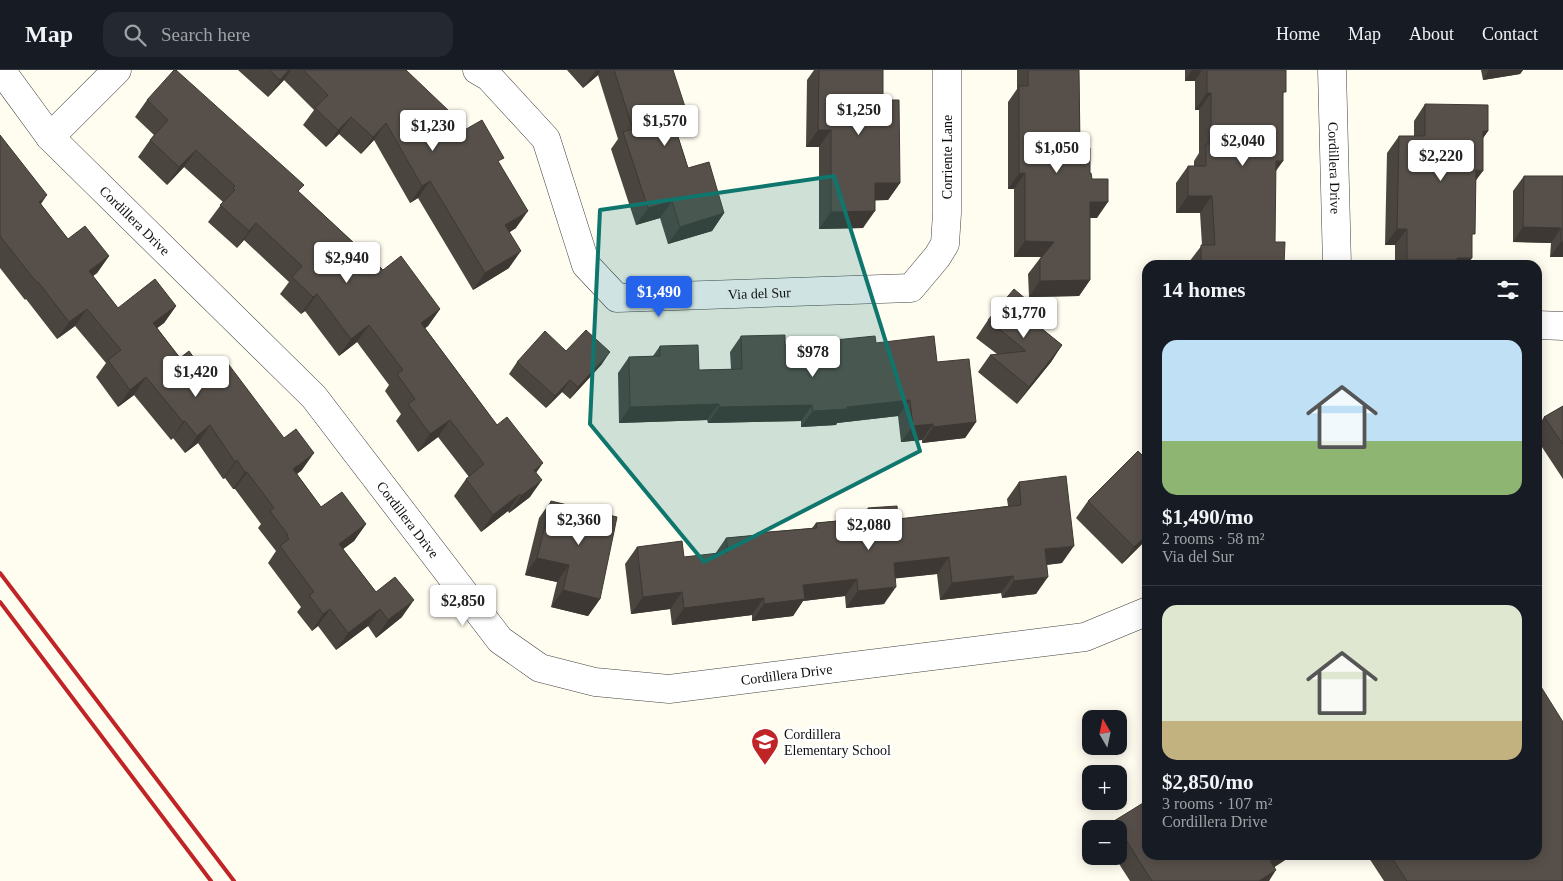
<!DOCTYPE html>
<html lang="en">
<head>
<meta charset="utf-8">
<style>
  body { margin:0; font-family:Georgia,serif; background:#242831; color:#f1f3f6; height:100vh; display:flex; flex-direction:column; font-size:19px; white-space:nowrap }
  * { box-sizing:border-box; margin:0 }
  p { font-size:16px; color:#9ea1a6 }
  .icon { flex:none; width:28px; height:28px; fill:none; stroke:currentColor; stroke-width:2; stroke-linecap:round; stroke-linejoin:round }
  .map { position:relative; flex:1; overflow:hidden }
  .panel { position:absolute; left:1142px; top:190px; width:400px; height:600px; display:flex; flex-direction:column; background:#171b24; border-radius:15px; box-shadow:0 2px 12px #0003 }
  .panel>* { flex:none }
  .needle { width:32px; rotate:351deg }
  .tools { position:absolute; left:1082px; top:640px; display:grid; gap:10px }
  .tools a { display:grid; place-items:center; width:45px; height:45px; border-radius:10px; background:#171b24; box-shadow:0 2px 12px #0003; font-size:25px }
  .price { position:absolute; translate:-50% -42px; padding:0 11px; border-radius:5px; background:#fff; color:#222; font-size:16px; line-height:32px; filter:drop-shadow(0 1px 2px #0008) }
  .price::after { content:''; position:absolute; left:50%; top:30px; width:15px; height:11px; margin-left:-8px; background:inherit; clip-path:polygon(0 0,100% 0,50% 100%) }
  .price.active { background:#2563eb; color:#fff }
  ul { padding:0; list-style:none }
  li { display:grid; align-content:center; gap:10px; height:265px; padding:0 20px }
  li+li { border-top:1px solid #363941 }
  li span { display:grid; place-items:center; height:155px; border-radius:15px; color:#555 }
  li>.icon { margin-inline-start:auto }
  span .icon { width:90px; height:90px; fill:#fffc; stroke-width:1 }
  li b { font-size:21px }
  h2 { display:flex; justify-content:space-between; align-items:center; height:60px; padding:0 20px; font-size:21px }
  header { display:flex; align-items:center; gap:30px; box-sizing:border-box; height:70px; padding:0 25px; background:#171b24; border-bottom:1px solid #363941 }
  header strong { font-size:24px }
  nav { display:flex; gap:28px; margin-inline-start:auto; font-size:18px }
  .search { width:350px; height:45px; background:#242831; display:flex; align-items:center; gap:12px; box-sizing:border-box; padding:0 18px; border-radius:15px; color:#9ea1a6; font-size:19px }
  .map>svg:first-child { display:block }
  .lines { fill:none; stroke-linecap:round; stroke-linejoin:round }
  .minor-casing { stroke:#414141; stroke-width:29 }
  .minor { stroke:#fff; stroke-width:28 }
  .rail { stroke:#c02427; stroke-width:4 }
  .wall { fill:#4b4540 }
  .shaded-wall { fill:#3d3834 }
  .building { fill:#57504a; stroke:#3d3834 }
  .marked { fill:#0f766e; fill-opacity:0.2; stroke:#0f766e; stroke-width:4; stroke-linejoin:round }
  .labels { text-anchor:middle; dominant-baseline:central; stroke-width:5; stroke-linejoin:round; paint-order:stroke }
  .street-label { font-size:14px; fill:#0e0e0e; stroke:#fff }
  .poi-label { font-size:14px; fill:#0e0e0e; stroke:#fff; text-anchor:start }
</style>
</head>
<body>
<header>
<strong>Map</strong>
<div class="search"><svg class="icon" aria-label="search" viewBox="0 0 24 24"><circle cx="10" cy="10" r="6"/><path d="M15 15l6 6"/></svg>Search here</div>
<nav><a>Home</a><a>Map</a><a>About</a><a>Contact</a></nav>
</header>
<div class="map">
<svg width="1563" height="811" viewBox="0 0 1563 811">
  <rect width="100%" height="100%" fill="#fffcf0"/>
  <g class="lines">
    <defs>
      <g id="minor">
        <path id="s1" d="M1 0 50 67 314 327 500 570 540 598 595 612 669 619 1085 567 1148 541"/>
        <path id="s2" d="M477 0 489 7 546 69 586 195 617 228 911 218 937 187 945 174 947 143V0"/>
        <path id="s3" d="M1332 0 1337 195"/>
        <path d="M50 67 117 0"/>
        <path d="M1538 255 1563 256"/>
      </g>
    </defs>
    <use href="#minor" class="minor-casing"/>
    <use href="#minor" class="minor"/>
    <g class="rail">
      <path d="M0 503 234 811"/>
      <path d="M0 532 211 811"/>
    </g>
  </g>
  <g class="wall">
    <path d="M238 0H406L461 62 500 94 516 158 510 162 509 198 473 220 418 128 410 133 374 70 361 84 339 64 326 77 303 55 314 40 284 10 268 27Z"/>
    <path d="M567 0H673L677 63 688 98 724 143 712 161 668 174 660 148 636 155 611 79 618 69 598 5 583 18Z"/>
    <path d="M814 0H883V30L900 113 888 130H875L863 158 819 159V77H806L807 10Z"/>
    <path d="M1017 0H1079L1080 78 1090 103 1092 109 1097 148H1090V210L1079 226 1029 227 1028 204 1041 187H1014V119H1008V32L1017 19Z"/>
    <path d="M1185 0H1286L1283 26V91L1275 101V172L1284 195H1189V192L1202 175 1200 143H1176V113L1188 96H1194V91L1199 83V40H1195V11H1185Z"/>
    <path d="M1481 0H1523L1520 4 1483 10Z"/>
    <path d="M147 30 299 122 383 200 440 239 428 256 425 258 497 355 536 403 530 427 509 443 508 441 481 462 454 426 466 409 469 407 438 367 418 382 396 351 401 344 385 321 389 315 357 272 339 286 305 241 301 244 280 224 289 212 244 170 237 178 208 152 223 132 184 97 167 115 138 87 150 70 154 65 135 47Z"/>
    <path d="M1425 34 1488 61 1483 68 1476 110 1472 168 1467 195H1395V175H1385L1387 83 1399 66H1414V51Z"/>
    <path d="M0 65 41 134 68 169 109 186 97 203 93 206 118 238 176 236 164 253 157 258 180 288 204 302 302 400 297 404 321 437 366 454 354 471 343 479 376 522 402 547 376 568 368 556 336 580 318 556 312 561 297 542 301 537 268 493 276 481 258 458 261 454 235 419H233L225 408 223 409 198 373 185 383 173 368 171 370 134 325 118 337 96 307 106 293 75 256 57 269 26 229 25 230 0 198Z"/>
    <path d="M1524 106H1563V187H1550L1551 173 1513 172V121Z"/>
    <path d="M1040 241 1033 251 1062 275 1051 292 1017 334 978 302 990 285 997 284 976 268 988 250Z"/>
    <path d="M741 266 785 275 876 273 937 292 976 352 965 368 922 373V370L901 372 898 346 837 353 836 355 801 357V351L708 353 707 350 619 353 618 303 629 287 653 286 660 276 699 300 731 299 730 282Z"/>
    <path d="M566 281 602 294 570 329 562 322 546 338 509 304 517 292Z"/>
    <path d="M1563 336V409L1538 371V356L1544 347Z"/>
    <path d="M1148 391V476L1144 472 1122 494 1076 448 1088 431Z"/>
    <path d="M1019 412 1062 493 1047 495 1036 524 1002 528 1001 523 940 530 937 504 895 508 884 534 846 538 845 526 803 531 793 546 752 551V545L672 555 670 539 631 544 625 494 637 477 684 487 715 484 726 468 756 465 757 463 812 458 816 453 861 448 868 438 898 449 1008 436 1007 429Z"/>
    <path d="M551 431 600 529 588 546 551 537 557 512 525 505 539 448Z"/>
    <path d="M1114 751 1274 797 1269 811H1130L1114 786H1119V759H1108Z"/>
    <path d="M1367 785H1538L1563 811H1384Z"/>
  </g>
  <g class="shaded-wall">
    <path d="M289 0H291L284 10 268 27 280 10Z"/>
    <path d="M596 0H601L598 5 583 18Z"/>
    <path d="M1192 0H1202L1195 11H1185Z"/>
    <path d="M1489 0H1523L1520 4 1483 10Z"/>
    <path d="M1207 23H1211L1199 40H1195Z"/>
    <path d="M688 46 676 63 673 51Z"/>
    <path d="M351 47 339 64 326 77 338 60Z"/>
    <path d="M386 53 374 70 361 84 373 67Z"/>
    <path d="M818 60H831L819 77H806Z"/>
    <path d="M1483 61H1488L1476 78Z"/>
    <path d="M196 80 184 97 167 115 179 97Z"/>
    <path d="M1276 91H1283L1271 108Z"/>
    <path d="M1476 100 1483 101 1471 117Z"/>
    <path d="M1025 103 1014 119H1008L1019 104Z"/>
    <path d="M430 111 418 128 410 133 422 116Z"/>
    <path d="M875 113H900L888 130 863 131Z"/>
    <path d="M47 125 35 143 39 132Z"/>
    <path d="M1188 126H1212L1200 143H1176Z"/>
    <path d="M672 131 660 148 636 155 648 138Z"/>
    <path d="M1090 132H1108L1097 148H1079Z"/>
    <path d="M528 141 516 158 493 172 505 155Z"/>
    <path d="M875 141 863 158 819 159 831 142Z"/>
    <path d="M724 143 712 161 668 174 680 157Z"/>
    <path d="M256 153 244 170 237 178 249 161Z"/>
    <path d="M1523 157 1561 158 1551 173 1513 172Z"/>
    <path d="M1397 159H1407L1395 175H1385Z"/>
    <path d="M1025 171 1054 172 1042 187H1014Z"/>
    <path d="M1561 172H1563V187H1550Z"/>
    <path d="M521 181 509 198 473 220 485 203Z"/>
    <path d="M109 186 97 203 77 218 89 201Z"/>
    <path d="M1457 188H1472L1467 195H1403L1407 190Z"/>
    <path d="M1090 210 1079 226 1029 227 1040 211Z"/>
    <path d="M317 224 305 241 301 244 313 227Z"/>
    <path d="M176 236 164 253 141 270 153 253Z"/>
    <path d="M87 239 75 256 57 269 69 252Z"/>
    <path d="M440 239 428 256 410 270 421 253Z"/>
    <path d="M369 255 357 272 339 286 351 269Z"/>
    <path d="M1062 275 1051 292 1017 334 1029 317Z"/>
    <path d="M610 282 602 294 570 329 578 317Z"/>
    <path d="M146 307 134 325 118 337 130 320Z"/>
    <path d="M570 310 562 322 546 338 555 326Z"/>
    <path d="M910 330 898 346 837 353 836 355 801 357 813 341Z"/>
    <path d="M719 334 707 350 619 353 630 337Z"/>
    <path d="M812 335 801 351 708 353 719 337Z"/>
    <path d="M450 350 438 367 418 382 430 364Z"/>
    <path d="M185 351 173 368 171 370 183 352Z"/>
    <path d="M976 352 965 368 922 373 933 357Z"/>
    <path d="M933 354 922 370 901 372 913 356Z"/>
    <path d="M210 355 198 373 185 383 197 366Z"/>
    <path d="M314 383 302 400 281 416 293 399Z"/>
    <path d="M237 390 225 408 223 409 235 392Z"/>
    <path d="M543 393 531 410 534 400Z"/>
    <path d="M245 402H247L235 419H233Z"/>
    <path d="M542 410 530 427 509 443 521 426Z"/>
    <path d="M520 424 508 441 481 462 493 445Z"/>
    <path d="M366 454 354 471 327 491 339 474Z"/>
    <path d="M1148 464V468L1122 494 1134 477Z"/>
    <path d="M1074 476 1062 493 1033 496 1045 479Z"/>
    <path d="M949 487 937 504 882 510 894 493Z"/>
    <path d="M537 488 569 495 557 512 525 505Z"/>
    <path d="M1013 506 1001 523 940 530 952 513Z"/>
    <path d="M1048 507 1036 524 1002 528 1014 511Z"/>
    <path d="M857 509 845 526 803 531 793 546 752 551 764 534 803 515Z"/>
    <path d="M896 517 884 534 846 538 858 521Z"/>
    <path d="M563 520 600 529 588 546 551 537Z"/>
    <path d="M682 522 670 539 631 544 643 527Z"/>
    <path d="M764 528 752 545 672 555 684 538Z"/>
    <path d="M414 530 402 547 376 568 388 550Z"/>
    <path d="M330 539 318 556 312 561 323 544Z"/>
    <path d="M380 539 368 556 336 580 348 563Z"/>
    <path d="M1279 785H1293L1258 808 1270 791Z"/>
    <path d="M1276 800 1269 811H1259Z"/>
  </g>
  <g class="building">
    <path d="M174 0H176L304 115 298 121 383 200 401 186 440 239 421 253 497 355 507 347 543 393 534 400 542 410 521 426 520 424 493 445 466 409 484 394 450 350 430 364 408 334 415 329 397 304 403 300 369 255 351 269 317 224 313 227 292 207 302 196 256 153 249 161 220 135 235 120 233 118 235 116 196 80 179 97 150 70 168 50 147 30Z"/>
    <path d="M269 0H289L280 10Z"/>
    <path d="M303 0H406L449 41 461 62 482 50 504 88 498 91 528 141 505 155 521 181 485 203 430 111 422 116 386 53 373 67 351 47 338 60 315 38 328 25Z"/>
    <path d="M614 0H673L688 46 673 51 688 98 709 92 724 143 680 157 672 131 648 138 623 62 633 59Z"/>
    <path d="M819 0H883V30H899L900 113H875V141L831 142V60H818Z"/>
    <path d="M1028 0H1079L1080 78H1090V103H1091L1092 109H1108V132H1090V210L1040 211V189L1054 172 1025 171V103L1019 104V16H1028Z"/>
    <path d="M1207 0H1286V22H1283V91H1276L1275 172H1285L1284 195H1201V175H1215L1212 126H1188V96H1206V74H1211V23H1207Z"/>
    <path d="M1425 34 1488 35V61H1483V101L1476 100 1475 164H1472V188H1457V190H1407V159H1397L1399 66H1425Z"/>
    <path d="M0 65 47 125 39 132 68 169 85 156 109 186 89 201 118 238 155 209 176 236 153 253 180 288 189 281 204 302 223 287 284 368 296 359 314 383 293 399 321 437 342 422 366 454 339 474 376 522 395 507 414 530 388 550 380 539 348 563 330 539 323 544 309 525 314 522 280 476 289 469 287 466 288 465 270 441 274 438 247 402H245L237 390 235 392 210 355 197 366 185 351 183 352 146 307 130 320 108 290 121 280 87 239 69 252 38 212 37 213 0 166Z"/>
    <path d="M1524 106H1563V172H1561V158L1523 157Z"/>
    <path d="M1014 219 1040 241 1032 251 1062 275 1029 317 990 285 1026 281 988 250Z"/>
    <path d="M586 260 610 282 578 317 570 310 555 326 517 292 545 261 566 281Z"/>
    <path d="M785 265V275L875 266 876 273 934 266 937 292 969 289 976 352 933 357V354L913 356 910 330 847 337V339L813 341 812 335 719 337V334L630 337 629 287 660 286V276L698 275 699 300 742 299 741 266Z"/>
    <path d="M1563 336V374L1544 347Z"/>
    <path d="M1138 381 1148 391V464L1134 477 1088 431Z"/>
    <path d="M1066 406 1074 476 1045 479 1048 507 1014 511 1013 506 952 513 949 487 894 493 896 517 858 521 857 509 803 515 805 529 764 534V528L684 538 682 522 643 527 637 477 682 471 684 487 728 482 726 468 758 465 757 463 817 458 816 453 869 448 868 438 897 436 898 449 1021 435 1019 412Z"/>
    <path d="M551 431 617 447 600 529 563 520 569 495 537 488Z"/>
    <path d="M1538 612 1563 652V811H1407L1390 785H1538Z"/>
    <path d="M1148 730V785H1279L1270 791 1276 800 1259 811H1152L1114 751Z"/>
  </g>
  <path class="marked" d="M834 106 920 381 704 492 590 354 600 140Z"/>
  <defs>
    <symbol id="school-pin" viewBox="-11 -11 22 30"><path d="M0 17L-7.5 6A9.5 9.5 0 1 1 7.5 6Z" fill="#c02427" stroke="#fff"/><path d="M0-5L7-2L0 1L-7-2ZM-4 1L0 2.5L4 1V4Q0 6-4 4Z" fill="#fff"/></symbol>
  </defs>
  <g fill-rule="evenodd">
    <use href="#school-pin" x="749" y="656" width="32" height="43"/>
  </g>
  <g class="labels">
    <g class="street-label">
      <text transform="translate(947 87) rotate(-90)">Corriente Lane</text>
      <text stroke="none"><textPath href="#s3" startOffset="98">Cordillera Drive</textPath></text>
      <text stroke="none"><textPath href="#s1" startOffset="202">Cordillera Drive</textPath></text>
      <text stroke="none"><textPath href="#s2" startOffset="418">Via del Sur</textPath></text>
      <text stroke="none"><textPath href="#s1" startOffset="608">Cordillera Drive</textPath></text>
      <text stroke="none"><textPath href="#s1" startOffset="1058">Cordillera Drive</textPath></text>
    </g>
    <g class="poi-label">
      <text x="784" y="664">Cordillera<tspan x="784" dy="16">Elementary School</tspan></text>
    </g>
  </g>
</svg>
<div class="tools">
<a><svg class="needle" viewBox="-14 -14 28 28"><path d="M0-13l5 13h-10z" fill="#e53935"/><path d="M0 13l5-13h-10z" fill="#9ea1a6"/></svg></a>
<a>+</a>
<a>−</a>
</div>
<b class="price" style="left:859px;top:66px">$1,250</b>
<b class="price" style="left:665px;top:77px">$1,570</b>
<b class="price" style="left:433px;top:82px">$1,230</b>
<b class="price" style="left:1243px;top:97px">$2,040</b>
<b class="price" style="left:1057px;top:104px">$1,050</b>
<b class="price" style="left:1441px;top:112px">$2,220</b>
<b class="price" style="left:347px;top:214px">$2,940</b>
<b class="price active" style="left:659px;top:248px">$1,490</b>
<b class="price" style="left:1024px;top:269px">$1,770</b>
<b class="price" style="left:813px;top:308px">$978</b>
<b class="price" style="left:196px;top:328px">$1,420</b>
<b class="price" style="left:579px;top:476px">$2,360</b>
<b class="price" style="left:869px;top:481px">$2,080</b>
<b class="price" style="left:463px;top:557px">$2,850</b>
<section class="panel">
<h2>14 homes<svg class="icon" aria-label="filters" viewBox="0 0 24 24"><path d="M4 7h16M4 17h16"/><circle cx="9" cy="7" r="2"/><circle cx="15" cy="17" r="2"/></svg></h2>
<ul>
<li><span style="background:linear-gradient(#bfe0f5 65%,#8fb573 0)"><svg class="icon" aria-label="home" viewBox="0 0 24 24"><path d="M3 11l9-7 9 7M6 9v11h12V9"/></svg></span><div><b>$1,490/mo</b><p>2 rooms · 58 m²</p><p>Via del Sur</p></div></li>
<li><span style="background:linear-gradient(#dfe7d0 75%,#c2b280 0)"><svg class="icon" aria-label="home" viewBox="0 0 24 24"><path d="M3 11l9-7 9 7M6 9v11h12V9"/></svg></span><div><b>$2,850/mo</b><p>3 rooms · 107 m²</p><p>Cordillera Drive</p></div></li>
</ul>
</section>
</div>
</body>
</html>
